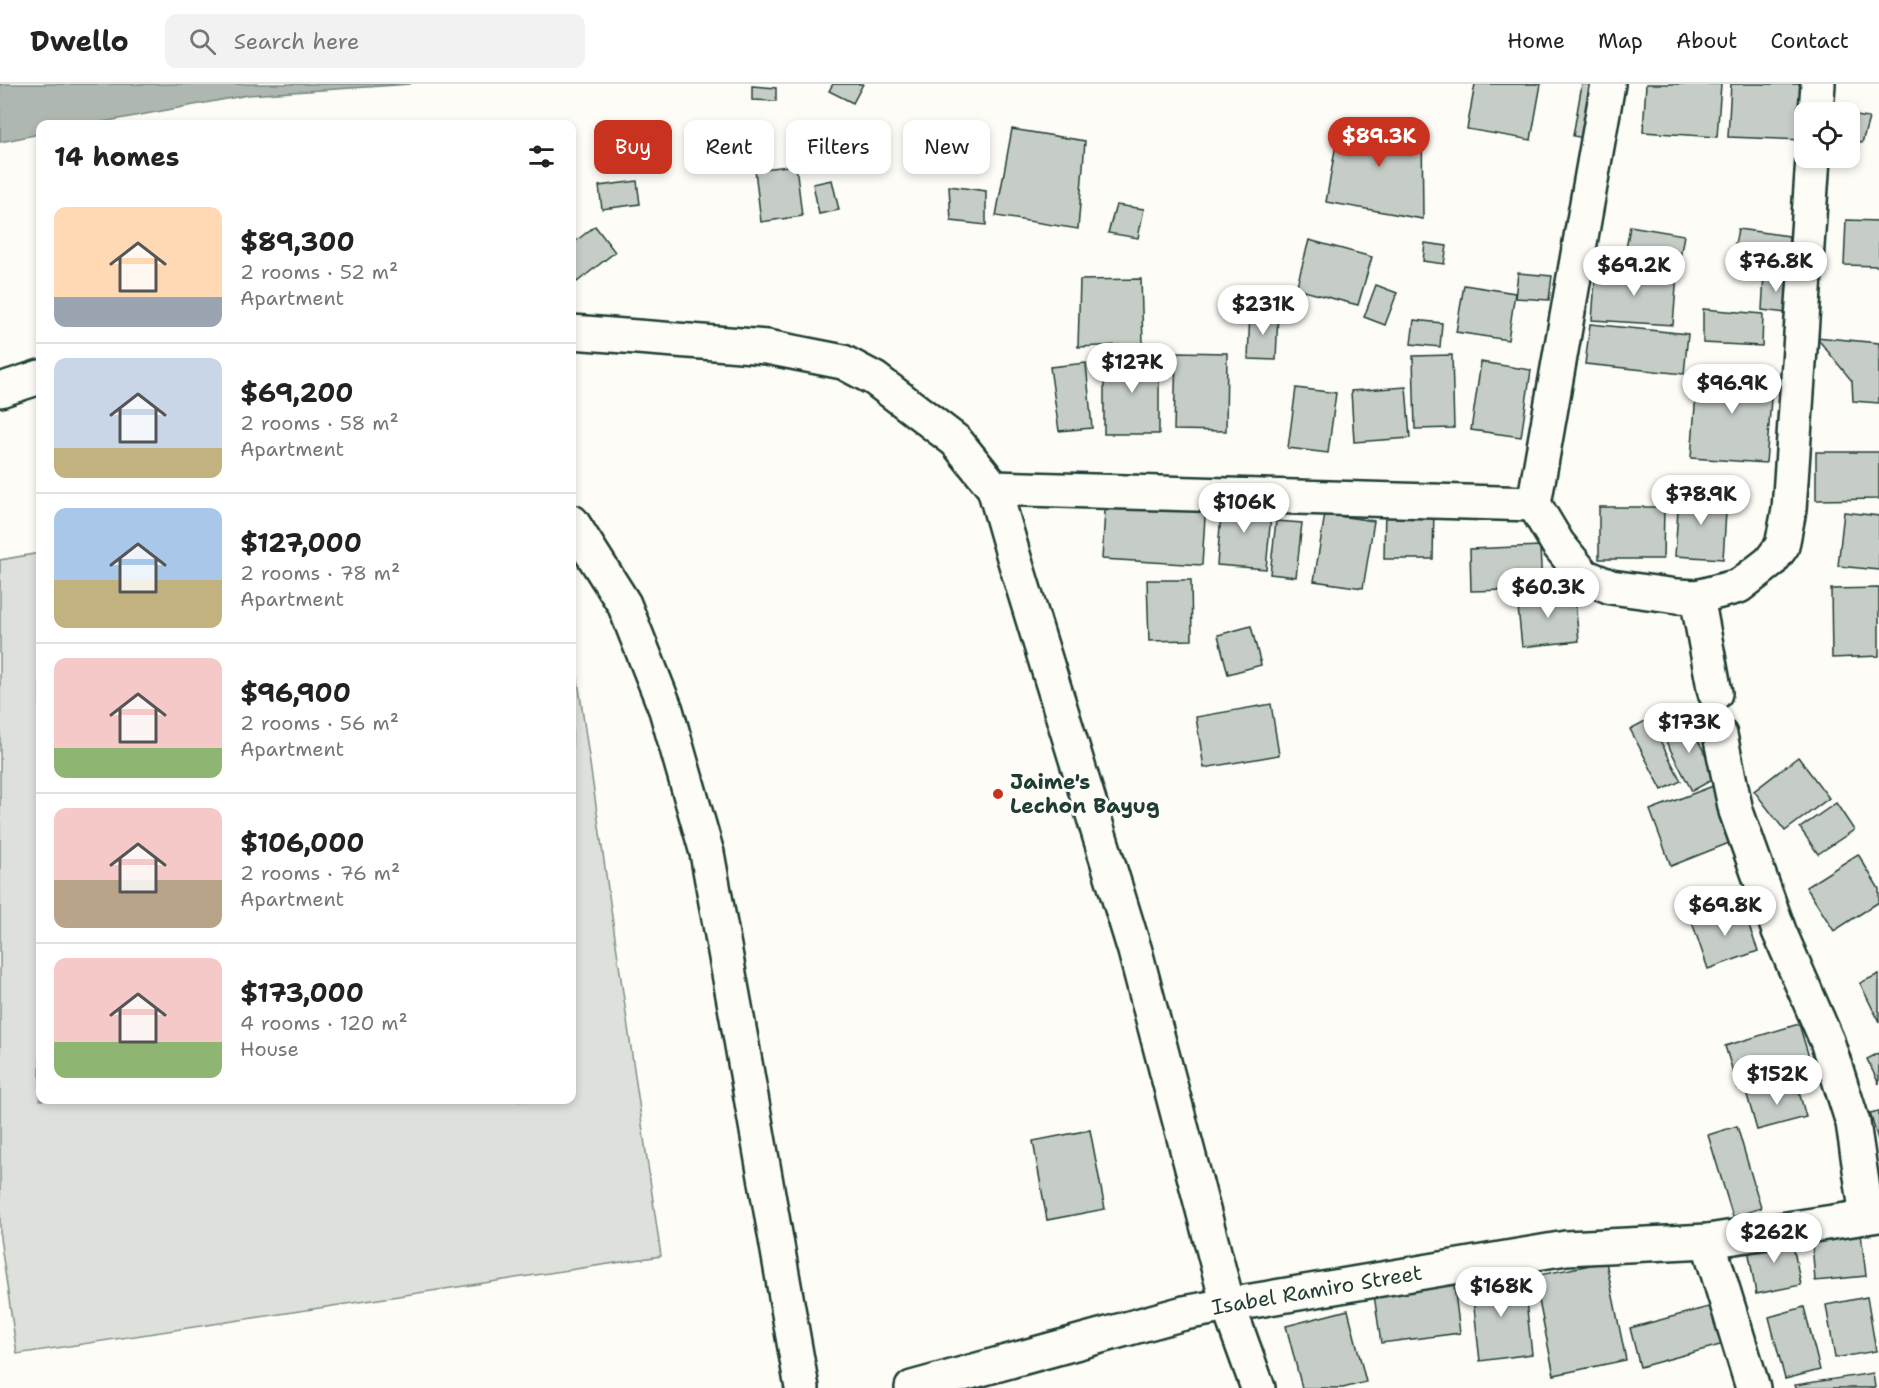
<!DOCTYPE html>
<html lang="en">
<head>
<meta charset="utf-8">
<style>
  body { margin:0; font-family:"Shantell Sans",sans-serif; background:#f2f2f2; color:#222; height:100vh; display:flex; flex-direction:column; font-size:22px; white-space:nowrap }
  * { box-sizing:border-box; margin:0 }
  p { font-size:20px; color:#767676 }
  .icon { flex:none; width:33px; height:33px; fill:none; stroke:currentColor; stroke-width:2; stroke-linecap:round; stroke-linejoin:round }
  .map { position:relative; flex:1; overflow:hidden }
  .drawer { position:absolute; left:36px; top:36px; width:540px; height:984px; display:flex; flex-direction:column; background:#fff; border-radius:12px; box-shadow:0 3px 9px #0003 }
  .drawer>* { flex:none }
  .top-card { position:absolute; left:594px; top:36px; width:570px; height:54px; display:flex; gap:12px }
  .buttons { position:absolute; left:1794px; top:18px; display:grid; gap:12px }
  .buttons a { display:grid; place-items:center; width:66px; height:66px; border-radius:12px; background:#fff; box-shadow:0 3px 9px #0003; font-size:30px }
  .price { position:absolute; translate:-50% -51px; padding:0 14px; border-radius:21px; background:#fff; color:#222; font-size:20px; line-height:39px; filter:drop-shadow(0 2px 3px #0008) }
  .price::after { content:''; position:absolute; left:50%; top:36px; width:18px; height:14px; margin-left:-9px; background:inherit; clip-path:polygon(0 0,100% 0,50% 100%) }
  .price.current { background:#c8321e; color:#fff }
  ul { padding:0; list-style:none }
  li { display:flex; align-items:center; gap:18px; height:150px; padding:0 18px }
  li+li { border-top:2px solid #e0e0e0 }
  li span { display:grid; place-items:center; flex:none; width:168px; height:120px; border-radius:12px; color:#555 }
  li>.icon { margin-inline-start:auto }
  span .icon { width:72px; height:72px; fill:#fffc; stroke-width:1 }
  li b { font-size:26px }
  h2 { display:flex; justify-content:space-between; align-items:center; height:72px; padding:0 18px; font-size:26px }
  .chip { padding:0 21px; border-radius:12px; background:#fff; box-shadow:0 3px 9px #0003; font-size:21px; line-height:54px }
  .chip.current { background:#c8321e; color:#fff }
  header { display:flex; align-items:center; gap:36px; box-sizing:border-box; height:84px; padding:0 30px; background:#fff; border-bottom:2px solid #e0e0e0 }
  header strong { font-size:28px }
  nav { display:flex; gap:33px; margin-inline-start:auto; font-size:21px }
  .search { width:420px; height:54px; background:#f2f2f2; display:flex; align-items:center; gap:15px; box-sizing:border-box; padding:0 21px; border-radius:12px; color:#767676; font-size:22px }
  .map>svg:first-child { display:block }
  .green { fill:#dde0db; stroke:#7e8e88; stroke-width:1.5 }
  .water { fill:#aeb8b1; stroke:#75877f; stroke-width:1.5 }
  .building { fill:#c6cdc7; stroke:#1f3d34; stroke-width:1.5 }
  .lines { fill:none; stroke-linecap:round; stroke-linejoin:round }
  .minor-casing { stroke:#1f3d34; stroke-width:38 }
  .minor { stroke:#fdfcf7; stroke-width:33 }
  .poi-dot { fill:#c8321e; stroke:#fdfcf7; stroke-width:2 }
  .labels { text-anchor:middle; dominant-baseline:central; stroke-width:6; stroke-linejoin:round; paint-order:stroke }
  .poi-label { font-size:21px; font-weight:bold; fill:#1f3d34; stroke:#fdfcf7; text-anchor:start }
  .street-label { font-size:21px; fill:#1f3d34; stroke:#fdfcf7 }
</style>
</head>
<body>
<header>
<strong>Dwello</strong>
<div class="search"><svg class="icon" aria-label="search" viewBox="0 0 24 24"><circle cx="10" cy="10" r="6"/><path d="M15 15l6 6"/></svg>Search here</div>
<nav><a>Home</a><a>Map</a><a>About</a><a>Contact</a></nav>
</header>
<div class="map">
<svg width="1879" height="1304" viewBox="0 0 1879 1304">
  <rect width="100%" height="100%" fill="#fdfcf7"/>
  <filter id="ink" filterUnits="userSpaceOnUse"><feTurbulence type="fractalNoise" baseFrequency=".0167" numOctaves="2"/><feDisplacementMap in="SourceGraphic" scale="12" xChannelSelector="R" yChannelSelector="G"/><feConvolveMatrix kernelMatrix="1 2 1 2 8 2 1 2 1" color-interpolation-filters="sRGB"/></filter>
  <g filter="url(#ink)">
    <path class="green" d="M40 469V1016H572V555L661 1172 17 1270 0 1154V476Z"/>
    <path class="water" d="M0 0H411L248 11 92 40H40V50L0 58Z"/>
    <g class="building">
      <path d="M833 0H863L853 19 829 7Z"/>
      <path d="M1475 0H1541L1531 56 1467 45Z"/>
      <path d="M1582 0H1605L1596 56 1573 52Z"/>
      <path d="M1646 0H1721L1717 53 1643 48Z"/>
      <path d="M1731 0H1810L1804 28V56L1728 53Z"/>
      <path d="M752 2 776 4V17L752 16Z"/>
      <path d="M1850 31 1869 34 1862 59 1850 57Z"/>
      <path d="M1340 37 1422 42 1423 135 1326 118Z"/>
      <path d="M1012 45 1085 57 1078 145 996 132Z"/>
      <path d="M796 81 802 132 761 138 755 86Z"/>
      <path d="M832 96 839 126 819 130 813 100Z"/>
      <path d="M637 97 640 120 602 125 599 102Z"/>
      <path d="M949 102 986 107V141L951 137Z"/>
      <path d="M1116 121 1144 125 1138 154 1108 149Z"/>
      <path d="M1846 136 1879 137V182L1844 181Z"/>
      <path d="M595 142 615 168 577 198 572 191V160Z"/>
      <path d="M1630 142 1684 151 1679 180 1625 171Z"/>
      <path d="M1738 145 1789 152 1787 183 1732 176Z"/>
      <path d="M1309 156 1372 173 1358 221 1296 205Z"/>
      <path d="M1425 159 1447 162 1444 180 1423 177Z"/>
      <path d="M1596 184 1677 190 1673 241 1592 236Z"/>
      <path d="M1518 189 1552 192 1549 216 1515 214Z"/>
      <path d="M1789 189 1786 229 1762 226 1764 191Z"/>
      <path d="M1141 195 1143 260 1078 263 1080 196Z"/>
      <path d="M1376 201 1397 209 1385 241 1364 233Z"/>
      <path d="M1464 201 1515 209 1508 256 1456 248Z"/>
      <path d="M1703 225 1763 230 1762 262 1703 259Z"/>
      <path d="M1250 227 1278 228 1276 276 1248 275Z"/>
      <path d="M1414 236 1442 239 1440 263 1411 260Z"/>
      <path d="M1590 240 1688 250 1684 290 1585 280Z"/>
      <path d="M1816 253 1879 259V319L1853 317 1852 297Z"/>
      <path d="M1176 268 1227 269 1226 347 1174 346Z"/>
      <path d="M1159 269V350H1104V270Z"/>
      <path d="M1452 271 1454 344 1415 345 1413 272Z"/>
      <path d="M1481 278 1531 286 1521 353 1471 346Z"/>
      <path d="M1086 279 1092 344 1059 347 1050 283Z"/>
      <path d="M1698 283 1773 289 1766 379 1691 374Z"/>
      <path d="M1406 303 1410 354 1354 358 1351 307Z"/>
      <path d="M1296 304 1336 309 1328 369 1288 364Z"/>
      <path d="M1816 368H1879V415L1816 416Z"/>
      <path d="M1679 410 1727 413 1723 475 1675 472Z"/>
      <path d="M1106 411 1206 417 1202 481 1102 475Z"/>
      <path d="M1222 416 1272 420 1266 485 1217 481Z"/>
      <path d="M1385 423H1434L1433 475H1384Z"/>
      <path d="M1599 423H1664L1663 475H1599Z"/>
      <path d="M1844 428 1879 432V486L1838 482Z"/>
      <path d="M1325 430 1374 437 1363 504 1314 497Z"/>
      <path d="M1276 437 1302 439 1296 493 1270 490Z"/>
      <path d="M1540 462 1542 505 1471 507 1470 465Z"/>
      <path d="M1147 496H1191L1192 556 1149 557Z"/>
      <path d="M1879 504V572L1832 574 1831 505Z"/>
      <path d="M1574 506 1579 557 1522 563 1517 513Z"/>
      <path d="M1251 542 1261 581 1228 590 1218 551Z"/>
      <path d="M1271 620 1279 671 1204 684 1196 633Z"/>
      <path d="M1686 633 1717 693 1692 707 1660 646Z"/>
      <path d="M1649 635 1681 697 1662 706 1630 645Z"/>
      <path d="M1798 673 1829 714 1785 747 1754 707Z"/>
      <path d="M1713 702 1734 757 1671 782 1650 726Z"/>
      <path d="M1836 719 1854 746 1818 770 1800 744Z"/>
      <path d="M1858 770 1879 805V818L1834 847 1806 803Z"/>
      <path d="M1741 820 1758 867 1708 885 1692 838Z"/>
      <path d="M1879 890V938L1860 899Z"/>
      <path d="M1799 940 1812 983 1738 1004 1725 962Z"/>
      <path d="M1879 969V1000L1867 975Z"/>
      <path d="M1796 997 1806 1033 1757 1046 1747 1011Z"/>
      <path d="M1879 1027V1059L1870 1029Z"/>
      <path d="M1737 1042 1761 1124 1733 1133 1708 1051Z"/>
      <path d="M1090 1046 1105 1125 1047 1136 1033 1057Z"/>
      <path d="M1860 1141 1866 1192 1815 1197 1811 1146Z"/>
      <path d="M1791 1151 1801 1201 1756 1210 1747 1159Z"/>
      <path d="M1606 1178 1626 1276 1554 1291 1534 1192Z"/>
      <path d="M1523 1191 1532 1270 1480 1277 1471 1197Z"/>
      <path d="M1454 1201 1460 1249 1381 1259 1374 1211Z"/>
      <path d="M1867 1213 1876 1267 1835 1274 1826 1221Z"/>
      <path d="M1720 1220 1731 1258 1640 1283 1630 1244Z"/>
      <path d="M1804 1223 1820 1286 1785 1295 1769 1233Z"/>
      <path d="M1348 1226 1366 1298 1343 1304H1302L1286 1242Z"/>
      <path d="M1873 1289 1875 1304H1796L1795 1301Z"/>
    </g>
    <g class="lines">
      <defs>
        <g id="minor">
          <path d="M1608 0 1534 420 1558 460 1584 492 1611 503 1677 512 1697 513 1715 609"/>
          <path d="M1816 28 1818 0"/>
          <path d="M572 248 767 263 843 278 875 295 956 357 994 404 1015 477 1135 867 1228 1221 1258 1304"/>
          <path d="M0 306 40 293"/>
          <path d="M994 404 1534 420"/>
          <path d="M572 438 624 520 666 626 707 769 740 950 802 1304"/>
          <path d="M1697 513 1739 502 1770 478 1782 462 1789 426 1813 74"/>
          <path d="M1720 651 1736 727 1779 847 1827 957 1853 1039 1867 1132"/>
          <path d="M1708 1157 1753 1304"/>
          <path id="s1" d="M912 1304 1184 1229 1228 1221 1566 1164 1708 1157 1879 1131"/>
        </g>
      </defs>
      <use href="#minor" class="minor-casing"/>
      <use href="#minor" class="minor"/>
    </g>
  </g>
  <circle class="poi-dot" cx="998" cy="710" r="6"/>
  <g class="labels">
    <g class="poi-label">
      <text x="1010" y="698">Jaime's<tspan x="1010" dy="24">Lechon Bayug</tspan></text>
    </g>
    <g class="street-label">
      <text stroke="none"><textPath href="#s1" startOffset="417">Isabel Ramiro Street</textPath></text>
    </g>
  </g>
</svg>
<div class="buttons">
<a><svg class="icon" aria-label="locate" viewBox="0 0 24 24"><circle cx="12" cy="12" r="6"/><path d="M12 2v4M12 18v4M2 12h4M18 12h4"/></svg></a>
</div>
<b class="price current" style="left:1379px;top:84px">$89.3K</b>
<b class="price" style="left:1776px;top:209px">$76.8K</b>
<b class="price" style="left:1634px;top:213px">$69.2K</b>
<b class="price" style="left:1263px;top:252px">$231K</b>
<b class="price" style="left:1132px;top:310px">$127K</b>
<b class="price" style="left:1732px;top:331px">$96.9K</b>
<b class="price" style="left:1701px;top:442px">$78.9K</b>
<b class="price" style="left:1244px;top:450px">$106K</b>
<b class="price" style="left:1548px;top:535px">$60.3K</b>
<b class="price" style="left:1689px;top:670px">$173K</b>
<b class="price" style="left:1725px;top:853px">$69.8K</b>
<b class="price" style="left:1777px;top:1022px">$152K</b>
<b class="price" style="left:1774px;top:1180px">$262K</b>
<b class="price" style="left:1501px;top:1234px">$168K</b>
<div class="top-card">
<a class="chip current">Buy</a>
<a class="chip">Rent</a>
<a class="chip">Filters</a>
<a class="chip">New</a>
</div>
<section class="drawer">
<h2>14 homes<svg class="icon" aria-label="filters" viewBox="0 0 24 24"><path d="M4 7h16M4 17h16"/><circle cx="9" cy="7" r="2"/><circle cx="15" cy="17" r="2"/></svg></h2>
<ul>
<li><span style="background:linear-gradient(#ffd9b3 75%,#9aa5b1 0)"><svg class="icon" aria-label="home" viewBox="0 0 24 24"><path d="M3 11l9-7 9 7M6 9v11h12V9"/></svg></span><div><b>$89,300</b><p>2 rooms · 52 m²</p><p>Apartment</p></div></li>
<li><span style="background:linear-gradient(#c9d6e8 75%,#c2b280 0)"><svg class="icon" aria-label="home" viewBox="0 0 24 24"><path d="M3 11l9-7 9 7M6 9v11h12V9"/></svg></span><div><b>$69,200</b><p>2 rooms · 58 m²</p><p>Apartment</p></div></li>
<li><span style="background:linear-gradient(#a9c7e8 60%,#c2b280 0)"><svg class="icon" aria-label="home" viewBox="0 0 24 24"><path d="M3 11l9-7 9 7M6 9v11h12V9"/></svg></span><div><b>$127,000</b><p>2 rooms · 78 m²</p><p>Apartment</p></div></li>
<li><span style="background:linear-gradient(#f6c9c9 75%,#8fb573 0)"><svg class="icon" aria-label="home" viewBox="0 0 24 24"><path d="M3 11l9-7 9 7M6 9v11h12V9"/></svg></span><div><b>$96,900</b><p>2 rooms · 56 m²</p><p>Apartment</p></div></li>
<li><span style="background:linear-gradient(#f6c9c9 60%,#b9a48a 0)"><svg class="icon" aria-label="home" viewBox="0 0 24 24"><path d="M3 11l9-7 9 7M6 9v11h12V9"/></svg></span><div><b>$106,000</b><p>2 rooms · 76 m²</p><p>Apartment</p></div></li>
<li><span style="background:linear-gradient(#f6c9c9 70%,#8fb573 0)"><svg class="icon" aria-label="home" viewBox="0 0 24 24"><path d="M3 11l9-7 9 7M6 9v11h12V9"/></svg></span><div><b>$173,000</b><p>4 rooms · 120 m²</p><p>House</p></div></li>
</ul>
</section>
</div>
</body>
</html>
